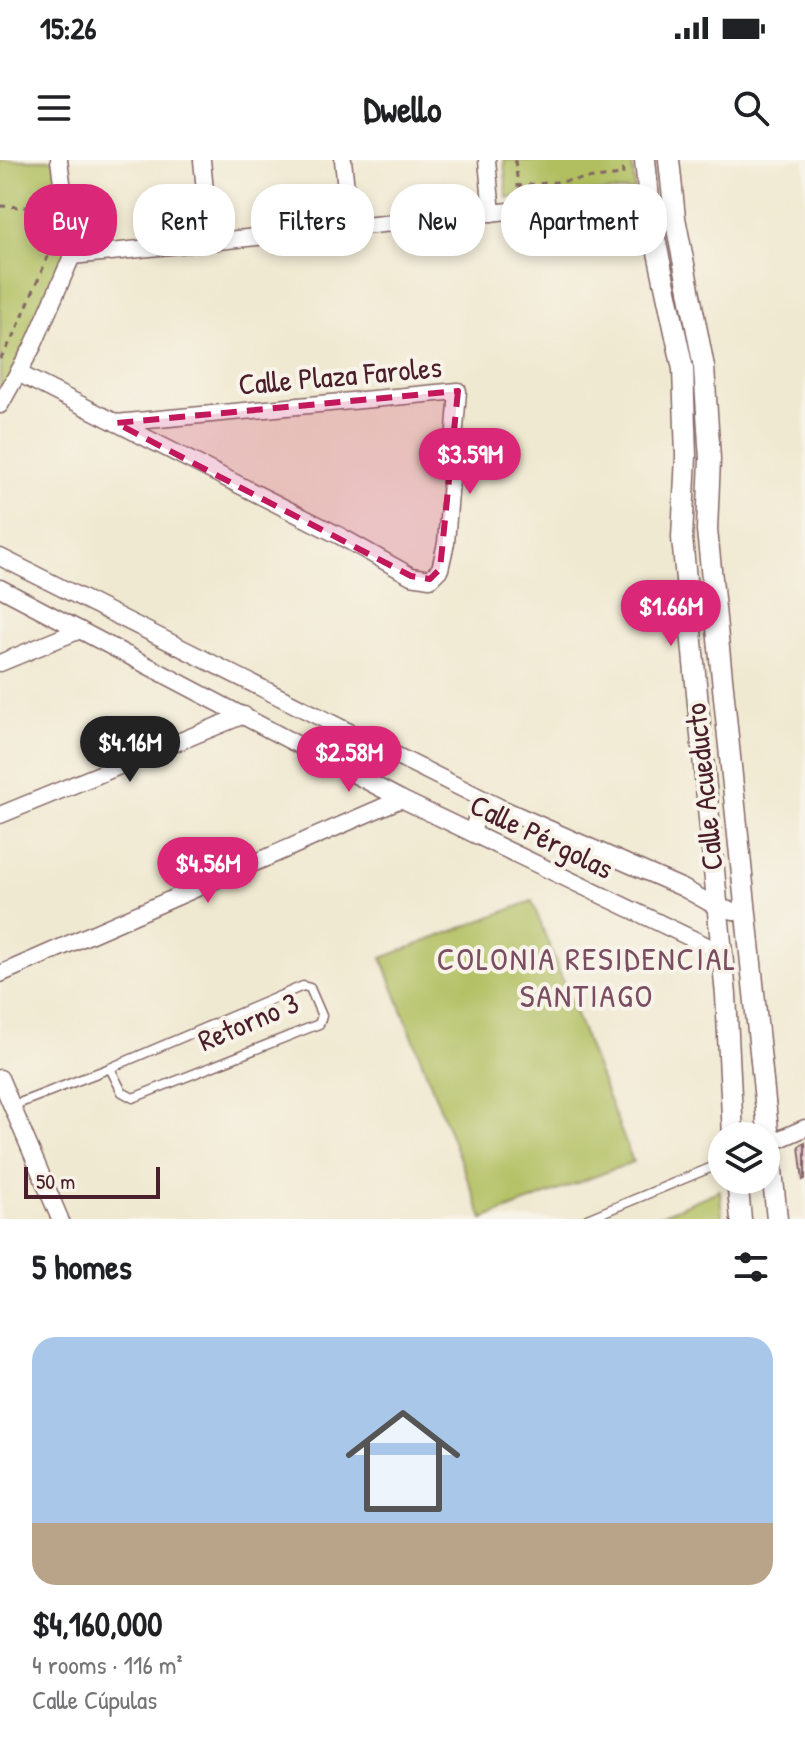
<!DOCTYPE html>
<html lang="en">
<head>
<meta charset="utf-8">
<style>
  body { margin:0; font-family:"Patrick Hand",sans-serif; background:#f6f6f6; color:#202124; height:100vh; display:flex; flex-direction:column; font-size:30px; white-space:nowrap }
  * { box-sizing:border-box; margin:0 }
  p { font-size:26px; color:#757577 }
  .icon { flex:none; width:44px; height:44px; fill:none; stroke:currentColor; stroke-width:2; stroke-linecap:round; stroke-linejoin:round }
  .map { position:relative; height:1059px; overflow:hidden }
  .details { display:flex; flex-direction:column; background:#fff; flex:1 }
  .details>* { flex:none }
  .guide { position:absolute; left:24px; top:24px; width:758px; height:72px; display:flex; gap:16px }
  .controls { position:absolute; left:708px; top:962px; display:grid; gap:16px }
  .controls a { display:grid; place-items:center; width:72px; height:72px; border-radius:50%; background:#fff; box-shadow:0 4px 12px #0003; font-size:40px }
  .scale { position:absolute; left:24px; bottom:20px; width:136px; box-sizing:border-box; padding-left:8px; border:4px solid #4a1f2b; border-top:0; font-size:22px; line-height:28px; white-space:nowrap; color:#4a1f2b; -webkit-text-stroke:6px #f7f3e8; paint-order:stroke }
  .price { position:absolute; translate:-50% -68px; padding:0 18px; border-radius:28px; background:#db2777; color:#fff; font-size:26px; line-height:52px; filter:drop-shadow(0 2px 4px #0008) }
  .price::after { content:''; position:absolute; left:50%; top:48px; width:24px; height:18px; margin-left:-12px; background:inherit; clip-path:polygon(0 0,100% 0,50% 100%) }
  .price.on { background:#222; color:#fff }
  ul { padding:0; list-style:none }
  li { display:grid; align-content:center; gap:16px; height:424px; padding:0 32px }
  li span { display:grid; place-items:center; height:248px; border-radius:24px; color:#555 }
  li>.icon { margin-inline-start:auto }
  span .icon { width:144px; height:144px; fill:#fffc; stroke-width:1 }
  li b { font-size:34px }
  h2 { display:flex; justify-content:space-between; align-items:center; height:96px; padding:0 32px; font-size:34px }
  .chip { padding:0 28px; border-radius:32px; background:#fff; box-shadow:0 4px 12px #0003; font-size:28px; line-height:72px }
  .chip.on { background:#db2777; color:#fff }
  .status { display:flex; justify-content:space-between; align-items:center; height:56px; padding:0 40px; background:#fff; direction:ltr }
  .status svg { height:22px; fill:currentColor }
  header { display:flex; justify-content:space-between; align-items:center; height:104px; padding:0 32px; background:#fff; font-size:36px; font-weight:700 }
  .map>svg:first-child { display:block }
  .green { fill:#b1bf61; stroke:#7e6f46; stroke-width:2 }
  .building { fill:#d6a3cb }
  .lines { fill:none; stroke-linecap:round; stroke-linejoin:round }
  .service-casing { stroke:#846665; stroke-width:11 }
  .minor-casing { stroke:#846665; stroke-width:19 }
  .tertiary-casing { stroke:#846665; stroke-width:23 }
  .path { stroke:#846665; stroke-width:3; stroke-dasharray:6 6; stroke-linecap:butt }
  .service { stroke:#fff; stroke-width:8 }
  .minor { stroke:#fff; stroke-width:16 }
  .tertiary { stroke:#fff; stroke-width:20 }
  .marked { fill:#c2185b; fill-opacity:0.2; stroke:#c2185b; stroke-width:6; stroke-dasharray:16 10; stroke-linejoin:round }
  .labels { text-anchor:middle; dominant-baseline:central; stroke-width:8; stroke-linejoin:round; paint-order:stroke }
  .street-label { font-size:30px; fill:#4a1f2b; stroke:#f7f3e8 }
  .neighbourhood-label { font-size:32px; letter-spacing:2px; fill:#7b4d63; stroke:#f7f3e8 }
</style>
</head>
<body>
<div class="status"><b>15:26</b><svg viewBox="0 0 49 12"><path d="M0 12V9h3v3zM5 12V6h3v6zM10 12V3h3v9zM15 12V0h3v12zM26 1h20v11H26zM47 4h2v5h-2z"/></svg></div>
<header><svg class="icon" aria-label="menu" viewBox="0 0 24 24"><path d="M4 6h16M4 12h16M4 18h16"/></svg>Dwello<svg class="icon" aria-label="search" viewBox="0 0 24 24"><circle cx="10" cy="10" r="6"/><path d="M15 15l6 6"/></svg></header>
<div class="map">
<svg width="805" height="1059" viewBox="0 0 805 1059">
  <rect width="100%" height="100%" fill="#f7f3e8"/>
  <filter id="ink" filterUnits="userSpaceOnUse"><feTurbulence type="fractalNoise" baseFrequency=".0125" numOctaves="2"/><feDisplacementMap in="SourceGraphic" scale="16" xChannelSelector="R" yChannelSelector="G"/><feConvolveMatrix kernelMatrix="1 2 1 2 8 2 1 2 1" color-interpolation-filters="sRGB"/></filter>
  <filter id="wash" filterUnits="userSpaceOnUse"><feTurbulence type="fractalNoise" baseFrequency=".006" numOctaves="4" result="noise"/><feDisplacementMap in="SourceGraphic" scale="32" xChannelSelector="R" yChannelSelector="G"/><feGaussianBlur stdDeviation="1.8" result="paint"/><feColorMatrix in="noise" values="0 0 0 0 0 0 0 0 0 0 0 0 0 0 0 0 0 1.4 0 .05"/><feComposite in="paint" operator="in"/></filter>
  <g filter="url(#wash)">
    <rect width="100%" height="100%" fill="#f0e9d1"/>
    <g class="green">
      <path d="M0 0H55L67 95 28 184 0 236Z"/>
      <path d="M504 0H632L635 30 507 38Z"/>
      <path d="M532 741 633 1002 483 1059 382 798Z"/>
      <path d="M720 1030 722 1059H652Z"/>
    </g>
    <g id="blocks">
      <path class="building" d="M805 983V1019L803 1020 799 986Z"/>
    </g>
  </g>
  <g filter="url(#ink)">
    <use href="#blocks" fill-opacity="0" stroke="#846665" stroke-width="2"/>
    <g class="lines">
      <defs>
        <g id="service">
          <path d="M12 946 110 908 303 826 310 828 322 856 319 864 133 938 122 932 110 908"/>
          <path d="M587 1059 722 1003"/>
        </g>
        <g id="minor">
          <path d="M202 0 210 82"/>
          <path d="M343 0 350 67"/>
          <path d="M487 0 492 53"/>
          <path d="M72 96 528 49"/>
          <path d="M18 213 340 376 411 416 430 419 440 409 446 383 458 231 116 263"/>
          <path d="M0 245 33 186 72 96 59 0"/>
          <path d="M0 397 499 647 683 728 717 747 746 754"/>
          <path d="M0 428 401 639 722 793"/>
          <path d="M0 503 80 470"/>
          <path d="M0 655 244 555"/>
          <path d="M472 673 482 639"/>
          <path d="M0 814 401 639"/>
          <path d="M0 918 60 1059"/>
          <path d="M766 985 805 968"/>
        </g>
        <g id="tertiary">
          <path d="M645 0 651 60 683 209 686 296 682 378 726 835 733 976"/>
          <path d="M669 0 675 58 704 207 710 299 707 370 777 1059"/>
          <path d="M737 1020 741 1059"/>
        </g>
      </defs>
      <use href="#service" class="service-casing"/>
      <use href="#minor" class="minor-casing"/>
      <use href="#tertiary" class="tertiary-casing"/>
      <g class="path">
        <path d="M515 0 518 26 623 15 622 0"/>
        <path d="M0 46 48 48"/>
        <path d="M0 199 14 176 52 87 46 42"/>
      </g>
      <use href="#service" class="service"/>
      <use href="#minor" class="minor"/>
      <use href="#tertiary" class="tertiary"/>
    </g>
  </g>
  <path class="marked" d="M458 231 440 409 430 419 411 416 116 263Z"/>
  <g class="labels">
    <g class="street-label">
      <text transform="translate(340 215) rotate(-5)">Calle Plaza Faroles</text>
      <text transform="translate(703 627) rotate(-96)">Calle Acueducto</text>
      <text transform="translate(542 676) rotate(26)">Calle Pérgolas</text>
      <text transform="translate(248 861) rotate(-23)">Retorno 3</text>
    </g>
    <g class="neighbourhood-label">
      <text x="587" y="798">COLONIA RESIDENCIAL<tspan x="587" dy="37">SANTIAGO</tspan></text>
    </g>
  </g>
</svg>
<div class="controls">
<a><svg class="icon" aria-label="layers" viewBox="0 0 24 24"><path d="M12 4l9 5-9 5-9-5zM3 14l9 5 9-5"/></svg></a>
</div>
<div class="scale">50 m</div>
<b class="price" style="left:470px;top:336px">$3.59M</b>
<b class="price" style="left:671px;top:488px">$1.66M</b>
<b class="price on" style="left:130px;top:624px">$4.16M</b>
<b class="price" style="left:349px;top:634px">$2.58M</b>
<b class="price" style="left:208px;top:745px">$4.56M</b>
<div class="guide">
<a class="chip on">Buy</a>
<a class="chip">Rent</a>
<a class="chip">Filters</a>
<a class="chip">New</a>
<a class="chip">Apartment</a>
</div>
</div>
<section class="details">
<h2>5 homes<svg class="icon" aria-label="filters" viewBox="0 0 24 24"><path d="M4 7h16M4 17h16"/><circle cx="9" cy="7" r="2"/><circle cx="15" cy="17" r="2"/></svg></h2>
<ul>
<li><span style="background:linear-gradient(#a9c7e8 75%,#b9a48a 0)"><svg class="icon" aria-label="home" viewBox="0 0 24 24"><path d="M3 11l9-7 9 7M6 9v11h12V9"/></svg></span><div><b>$4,160,000</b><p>4 rooms · 116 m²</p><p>Calle Cúpulas</p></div></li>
</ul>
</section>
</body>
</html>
